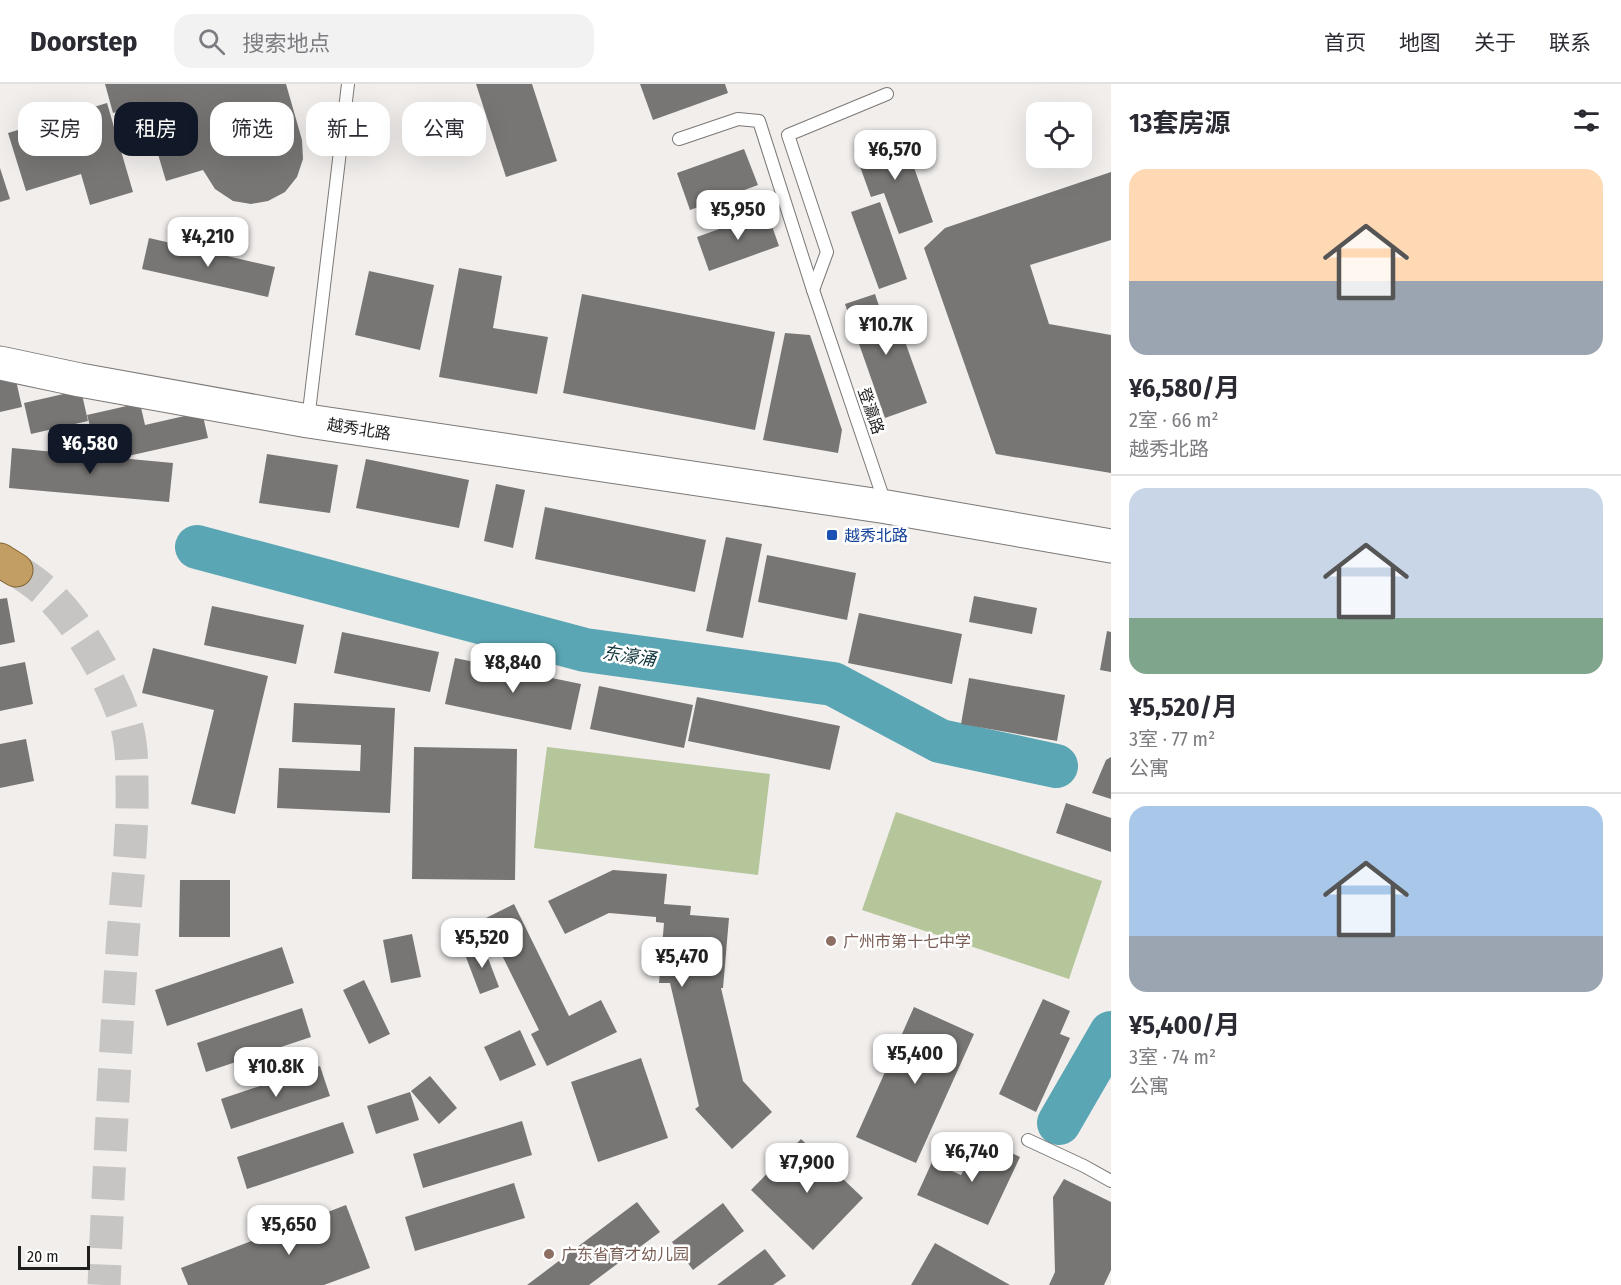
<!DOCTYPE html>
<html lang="zh">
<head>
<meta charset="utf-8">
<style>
  body { margin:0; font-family:"Fira Sans Condensed","Noto Sans SC",sans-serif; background:#f2f2f3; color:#2b2b33; height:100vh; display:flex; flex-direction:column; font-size:22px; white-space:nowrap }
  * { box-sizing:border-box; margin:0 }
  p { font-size:20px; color:#7c7c81 }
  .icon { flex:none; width:33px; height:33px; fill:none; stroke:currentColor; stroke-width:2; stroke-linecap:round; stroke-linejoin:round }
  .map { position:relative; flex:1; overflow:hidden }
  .side { display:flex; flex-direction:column; background:#fff; width:510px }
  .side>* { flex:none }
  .top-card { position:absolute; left:18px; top:18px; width:570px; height:54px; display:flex; gap:12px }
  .buttons { position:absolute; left:1026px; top:18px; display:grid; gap:12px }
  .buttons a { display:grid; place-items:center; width:66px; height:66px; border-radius:12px; background:#fff; box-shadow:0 6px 24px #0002; font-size:30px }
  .scale { position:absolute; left:18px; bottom:15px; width:72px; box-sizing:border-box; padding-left:6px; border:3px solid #201f1e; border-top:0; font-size:16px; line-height:21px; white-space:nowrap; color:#201f1e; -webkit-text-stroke:4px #fff; paint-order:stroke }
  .price { position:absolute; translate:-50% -51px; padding:0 14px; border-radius:12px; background:#fff; color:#222; font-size:20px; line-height:39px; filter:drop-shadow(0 2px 3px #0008) }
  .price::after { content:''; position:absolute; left:50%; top:36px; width:18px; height:14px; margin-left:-9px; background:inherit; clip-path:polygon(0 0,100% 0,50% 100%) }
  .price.on { background:#111827; color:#fff }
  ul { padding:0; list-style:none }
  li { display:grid; align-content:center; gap:12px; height:318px; padding:0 18px }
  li+li { border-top:2px solid #e1e1e2 }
  li span { display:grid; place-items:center; height:186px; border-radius:18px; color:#555 }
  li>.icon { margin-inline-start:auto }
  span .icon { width:108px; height:108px; fill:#fffc; stroke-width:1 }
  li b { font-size:26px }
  h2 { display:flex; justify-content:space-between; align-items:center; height:72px; padding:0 18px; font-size:26px }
  .chip { padding:0 21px; border-radius:18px; background:#fff; box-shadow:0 6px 24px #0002; font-size:21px; line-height:54px }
  .chip.on { background:#111827; color:#fff }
  header { display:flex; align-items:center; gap:36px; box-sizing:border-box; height:84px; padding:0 30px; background:#fff; border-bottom:2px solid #e1e1e2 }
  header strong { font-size:28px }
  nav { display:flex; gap:33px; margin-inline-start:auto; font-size:21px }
  .search { width:420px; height:54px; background:#f2f2f3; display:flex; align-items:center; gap:15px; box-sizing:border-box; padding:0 21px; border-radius:18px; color:#7c7c81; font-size:22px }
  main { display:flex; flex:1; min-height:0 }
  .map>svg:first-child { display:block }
  .green { fill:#b5c69b }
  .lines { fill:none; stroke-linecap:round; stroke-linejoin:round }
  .river { stroke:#5aa6b4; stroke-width:44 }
  .building { fill:#787674 }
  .trunk-tunnel { stroke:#c7c5c3; stroke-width:33; stroke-dasharray:33 16; stroke-linecap:butt }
  .service-casing { stroke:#7b7876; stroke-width:14 }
  .secondary-casing { stroke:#7b7876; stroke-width:35 }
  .trunk-casing { stroke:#806232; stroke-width:35 }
  .service { stroke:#fff; stroke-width:12 }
  .secondary { stroke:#fff; stroke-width:33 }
  .trunk { stroke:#c29e64; stroke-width:33 }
  .transit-dot { fill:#1a4fb4; stroke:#fff; stroke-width:2 }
  .education-dot { fill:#8d6e63; stroke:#fff; stroke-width:2 }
  .labels { text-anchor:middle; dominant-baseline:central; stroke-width:5; stroke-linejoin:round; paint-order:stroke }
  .street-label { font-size:16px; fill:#201f1e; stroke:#fff }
  .transit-label { font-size:16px; fill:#164399; stroke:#fff; text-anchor:start }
  .education-label { font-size:16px; fill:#785e54; stroke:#fff; text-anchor:start }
  .water-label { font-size:18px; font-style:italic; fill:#11363d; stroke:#fff }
</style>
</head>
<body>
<header>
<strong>Doorstep</strong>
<div class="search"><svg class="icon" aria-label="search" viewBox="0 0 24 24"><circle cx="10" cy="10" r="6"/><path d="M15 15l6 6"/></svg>搜索地点</div>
<nav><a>首页</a><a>地图</a><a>关于</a><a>联系</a></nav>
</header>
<main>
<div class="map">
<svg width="1111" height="1201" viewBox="0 0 1111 1201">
  <rect width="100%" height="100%" fill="#f1eeec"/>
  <g class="green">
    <path d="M547 663 770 690 758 791 534 764Z"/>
    <path d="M896 728 1102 797 1069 895 862 826Z"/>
  </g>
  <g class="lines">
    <g class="river">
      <path d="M197 463 585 566 833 600 940 657 1056 682"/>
      <path d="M1059 1039 1111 949"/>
    </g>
  </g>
  <g class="building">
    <path d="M105 0H286L302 56 303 75 297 93 285 108 268 117 251 120 233 117 215 105 203 86 166 97 143 20 113 29Z"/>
    <path d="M476 0H532L557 77 506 93Z"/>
    <path d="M640 0H725L728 9 653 36Z"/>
    <path d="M107 19 133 108 90 121 81 90 26 107 8 49Z"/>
    <path d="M902 49 933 138 899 150 884 109 871 113 854 66Z"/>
    <path d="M744 65 758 101 690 126 677 89Z"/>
    <path d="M0 84 10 115 0 118Z"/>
    <path d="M1111 88V156L1030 181 1049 240 1111 251V389L996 370 924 164 945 144Z"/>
    <path d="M880 118 907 195 879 205 851 128Z"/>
    <path d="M767 128 779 162 709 187 697 153Z"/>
    <path d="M149 154 275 183 268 213 142 185Z"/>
    <path d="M459 184 502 192 493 244 548 253 537 310 439 293Z"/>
    <path d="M369 187 434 201 420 266 355 251Z"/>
    <path d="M582 210 775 248 755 346 563 309Z"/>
    <path d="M875 210 881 228 893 224 927 319 885 334 845 220Z"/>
    <path d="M785 249 810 251 842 346 838 369 763 356Z"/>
    <path d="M15 292 22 323 0 328V296Z"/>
    <path d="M81 306 88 337 31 350 24 319Z"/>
    <path d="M140 319 145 341 202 328 208 354 128 372 124 354 95 361 87 331Z"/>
    <path d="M12 364 173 379 169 418 9 404Z"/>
    <path d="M267 370 338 381 330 429 259 419Z"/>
    <path d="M366 375 469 396 459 444 356 424Z"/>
    <path d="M496 400 525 406 513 464 484 457Z"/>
    <path d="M545 423 706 456 695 508 535 475Z"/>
    <path d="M726 453 762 460 743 554 706 547Z"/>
    <path d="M767 471 856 489 847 536 758 518Z"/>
    <path d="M974 512 1037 524 1032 550 969 538Z"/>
    <path d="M7 514 15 558 0 561V515Z"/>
    <path d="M212 522 304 541 296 580 204 561Z"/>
    <path d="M859 529 962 550 952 600 848 579Z"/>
    <path d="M1107 547 1111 548V588L1100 586Z"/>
    <path d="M342 548 439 568 430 608 334 589Z"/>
    <path d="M153 564 268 592 235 730 191 720 214 626 142 609Z"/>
    <path d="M455 574 581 600 571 646 445 620Z"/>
    <path d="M25 578 33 620 0 627V583Z"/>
    <path d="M969 594 1065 611 1057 657 961 640Z"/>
    <path d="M599 602 693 621 684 664 590 645Z"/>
    <path d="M697 613 840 642 830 686 688 657Z"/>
    <path d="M294 619 395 624 390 729 277 724 279 684 360 687 361 661 292 658Z"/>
    <path d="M26 655 34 697 0 704V660Z"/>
    <path d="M414 663 517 665 515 796 412 795Z"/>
    <path d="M1111 673V715L1092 709 1106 676Z"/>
    <path d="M1066 719 1111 734V768L1056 749Z"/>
    <path d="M613 786 667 790 664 820 691 822 690 831 729 834 723 904H721L743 997 772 1028 732 1065 695 1025 699 1022 670 899H659L664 839 656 838V833L609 829 565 850 548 817Z"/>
    <path d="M180 796H230V853H179Z"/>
    <path d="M514 820 569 932 601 916 617 948 547 982 531 950 539 946 484 835Z"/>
    <path d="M412 850 421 893 391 899 383 856Z"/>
    <path d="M483 861 499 903 480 910 464 868Z"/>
    <path d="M282 863 294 899 167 942 155 906Z"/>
    <path d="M364 896 390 950 369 960 343 906Z"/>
    <path d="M1043 915 1070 927 1060 950 1070 954 1036 1028 999 1010Z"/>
    <path d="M914 923 974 950 916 1079 856 1053Z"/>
    <path d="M302 924 311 953 206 988 197 959Z"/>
    <path d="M520 946 536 981 500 997 484 963Z"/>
    <path d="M641 974 668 1054 598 1078 571 998Z"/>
    <path d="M320 982 330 1012 231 1045 221 1015Z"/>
    <path d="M430 992 457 1024 439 1040 411 1007Z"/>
    <path d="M410 1008 419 1036 376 1050 367 1022Z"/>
    <path d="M522 1037 532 1071 423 1104 413 1070Z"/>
    <path d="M343 1038 354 1069 247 1105 237 1073Z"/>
    <path d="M801 1055 863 1114 813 1166 751 1106Z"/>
    <path d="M982 1055 1020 1073 988 1141 917 1111 932 1078 961 1091Z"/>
    <path d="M1064 1095 1111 1118V1186L1104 1201H1049L1055 1188 1053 1113Z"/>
    <path d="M514 1099 525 1134 415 1167 405 1133Z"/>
    <path d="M637 1118 660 1148 589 1201H527Z"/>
    <path d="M723 1119 744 1147 693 1186 672 1158Z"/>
    <path d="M346 1121 370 1184 324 1201H188L181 1184Z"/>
    <path d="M935 1159 1010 1201H911Z"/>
    <path d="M765 1165 786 1192 773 1201H717Z"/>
  </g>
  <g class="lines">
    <path class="trunk-tunnel" d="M16 486C30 495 44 505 55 517 83 546 116 604 127 643 132 662 132 682 132 702 133 752 127 801 123 851 115 968 109 1084 104 1201"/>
    <defs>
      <g id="service">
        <path d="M679 55 738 35 759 37 813 206 885 419"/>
        <path d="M813 206 827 168 788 51 887 10"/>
        <path d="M308 336 348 0"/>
        <path d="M1028 1056 1084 1082 1111 1097"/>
      </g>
      <path id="secondary" d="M0 279 80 296 308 337 887 423 1111 462"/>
      <path id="trunk" d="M0 476 16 486"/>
    </defs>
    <use href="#service" class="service-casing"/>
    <use href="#secondary" class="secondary-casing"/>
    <use href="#trunk" class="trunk-casing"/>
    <use href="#service" class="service"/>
    <use href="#secondary" class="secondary"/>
    <use href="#trunk" class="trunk"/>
  </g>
  <rect class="transit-dot" x="826" y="445" width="12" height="12" rx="3"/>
  <g class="education-dot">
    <circle cx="831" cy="857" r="6"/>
    <circle cx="549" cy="1170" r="6"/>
  </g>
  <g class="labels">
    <g class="street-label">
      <text transform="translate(871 327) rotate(71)">登瀛路</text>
      <text transform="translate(359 345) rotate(9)">越秀北路</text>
    </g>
    <g class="transit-label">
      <text x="844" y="451">越秀北路</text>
    </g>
    <g class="education-label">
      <text x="843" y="857">广州市第十七中学</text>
      <text x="561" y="1170">广东省育才幼儿园</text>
    </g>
    <g class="water-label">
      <text transform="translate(629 572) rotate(8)">东濠涌</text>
    </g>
  </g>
</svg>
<div class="buttons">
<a><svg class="icon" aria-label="locate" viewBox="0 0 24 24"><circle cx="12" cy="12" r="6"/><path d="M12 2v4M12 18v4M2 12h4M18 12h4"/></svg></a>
</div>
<div class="scale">20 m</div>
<b class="price" style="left:895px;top:97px">¥6,570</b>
<b class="price" style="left:738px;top:157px">¥5,950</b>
<b class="price" style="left:208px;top:184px">¥4,210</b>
<b class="price" style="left:886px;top:272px">¥10.7K</b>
<b class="price on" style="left:90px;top:391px">¥6,580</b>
<b class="price" style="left:513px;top:610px">¥8,840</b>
<b class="price" style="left:482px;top:885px">¥5,520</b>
<b class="price" style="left:682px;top:904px">¥5,470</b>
<b class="price" style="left:915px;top:1001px">¥5,400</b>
<b class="price" style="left:276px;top:1014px">¥10.8K</b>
<b class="price" style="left:972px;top:1099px">¥6,740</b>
<b class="price" style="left:807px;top:1110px">¥7,900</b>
<b class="price" style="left:289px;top:1172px">¥5,650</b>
<div class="top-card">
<a class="chip">买房</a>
<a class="chip on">租房</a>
<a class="chip">筛选</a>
<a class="chip">新上</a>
<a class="chip">公寓</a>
</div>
</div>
<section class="side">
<h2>13套房源<svg class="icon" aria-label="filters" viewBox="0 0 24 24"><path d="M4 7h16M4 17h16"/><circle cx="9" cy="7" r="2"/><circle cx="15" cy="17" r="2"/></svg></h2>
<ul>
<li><span style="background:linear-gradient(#ffd9b3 60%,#9aa5b1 0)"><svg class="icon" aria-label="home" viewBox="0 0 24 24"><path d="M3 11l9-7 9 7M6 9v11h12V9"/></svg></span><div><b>¥6,580/月</b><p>2室 · 66 m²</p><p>越秀北路</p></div></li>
<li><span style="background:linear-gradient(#c9d6e8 70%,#7fa58c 0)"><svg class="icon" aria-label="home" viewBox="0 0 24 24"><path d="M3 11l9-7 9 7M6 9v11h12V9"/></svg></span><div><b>¥5,520/月</b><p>3室 · 77 m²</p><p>公寓</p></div></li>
<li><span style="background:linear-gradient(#a9c7e8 70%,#9aa5b1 0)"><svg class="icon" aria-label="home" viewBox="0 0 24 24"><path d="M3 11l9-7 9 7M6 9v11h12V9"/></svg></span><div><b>¥5,400/月</b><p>3室 · 74 m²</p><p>公寓</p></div></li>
</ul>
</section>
</main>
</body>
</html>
